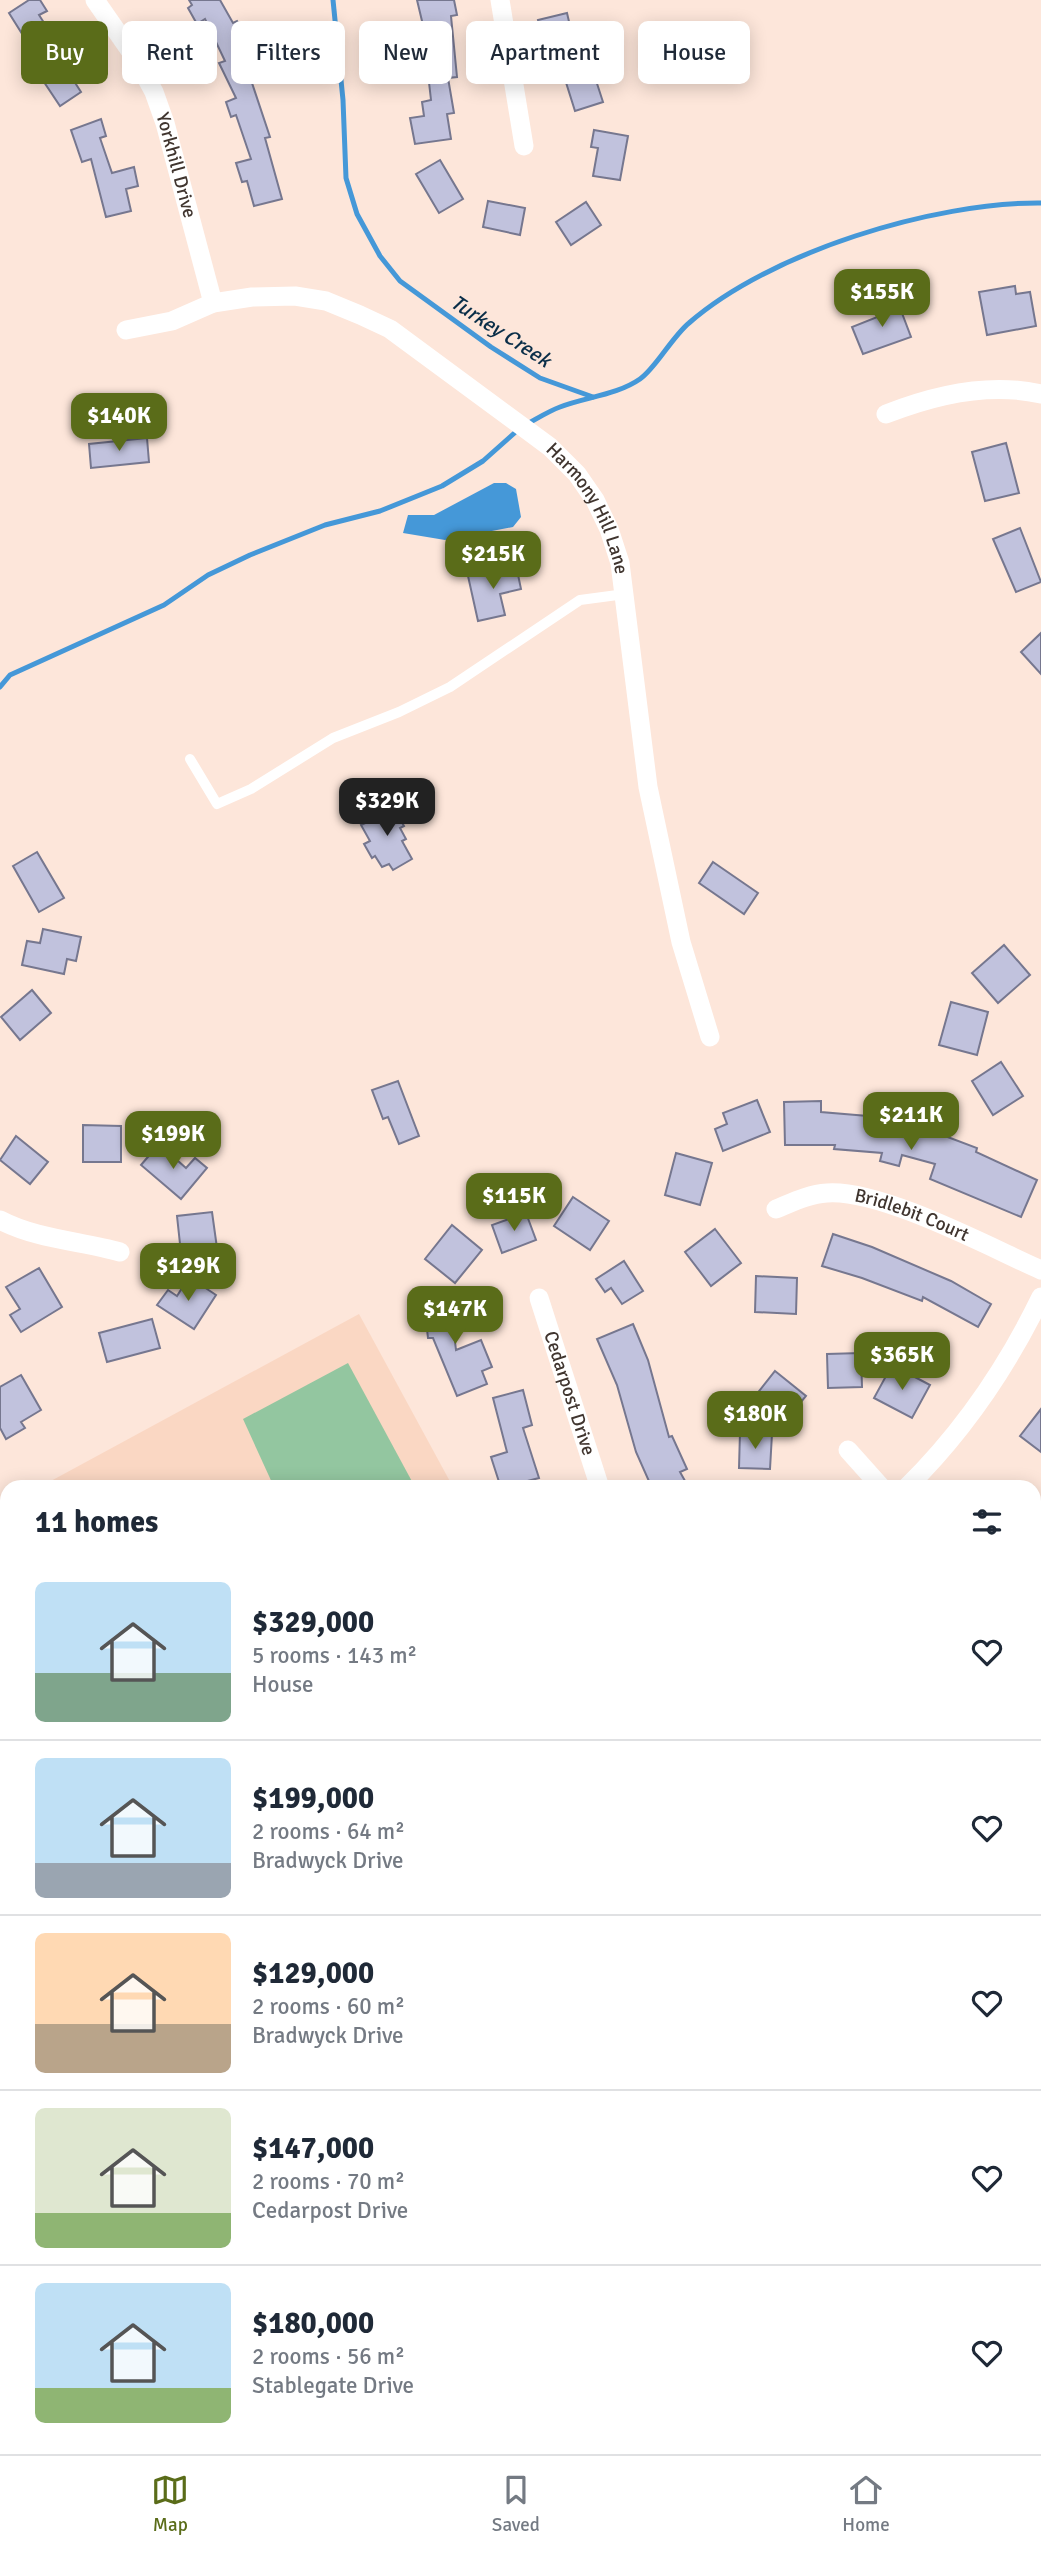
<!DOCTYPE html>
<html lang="en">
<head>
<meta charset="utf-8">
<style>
  body { margin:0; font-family:Signika,sans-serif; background:#f2f2f3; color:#1f2937; height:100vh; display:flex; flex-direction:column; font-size:26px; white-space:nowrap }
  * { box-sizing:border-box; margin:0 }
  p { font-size:23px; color:#747a83 }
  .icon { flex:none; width:38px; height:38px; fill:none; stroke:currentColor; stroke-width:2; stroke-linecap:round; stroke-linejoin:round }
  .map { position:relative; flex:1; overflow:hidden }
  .panel { position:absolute; left:0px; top:1480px; width:1041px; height:975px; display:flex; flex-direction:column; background:#fff; border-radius:21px 21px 0 0; box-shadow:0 4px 18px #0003 }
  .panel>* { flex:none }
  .guide { position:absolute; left:21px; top:21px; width:999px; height:63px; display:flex; gap:14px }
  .price { position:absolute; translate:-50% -60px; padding:0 16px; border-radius:14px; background:#5a6c19; color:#fff; font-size:23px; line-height:46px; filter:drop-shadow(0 2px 4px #0008) }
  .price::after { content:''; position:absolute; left:50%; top:42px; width:21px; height:16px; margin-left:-10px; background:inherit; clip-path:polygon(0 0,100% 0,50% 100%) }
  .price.current { background:#222; color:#fff }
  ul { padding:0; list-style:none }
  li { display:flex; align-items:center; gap:21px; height:175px; padding:0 35px }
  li+li { border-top:2px solid #e0e1e3 }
  li span { display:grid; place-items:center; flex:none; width:196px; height:140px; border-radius:10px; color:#555 }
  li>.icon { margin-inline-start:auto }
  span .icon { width:84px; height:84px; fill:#fffc; stroke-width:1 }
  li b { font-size:30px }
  h2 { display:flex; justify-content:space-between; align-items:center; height:84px; padding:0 35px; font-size:30px }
  .pill { padding:0 24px; border-radius:10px; background:#fff; box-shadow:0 4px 18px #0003; font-size:24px; line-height:63px }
  .pill.current { background:#5a6c19; color:#fff }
  .menu { display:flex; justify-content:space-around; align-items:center; height:98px; border-top:2px solid #e0e1e3; background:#fff; font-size:19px; color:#747a83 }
  .menu a { display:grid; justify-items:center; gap:4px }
  .menu .current { color:#5a6c19 }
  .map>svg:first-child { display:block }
  .built { fill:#fad7c3 }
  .green { fill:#93c6a0 }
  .water { fill:#4598d8 }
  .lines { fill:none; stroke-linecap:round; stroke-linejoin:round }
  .stream { stroke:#4598d8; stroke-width:5 }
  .building { fill:#c1c2dd; stroke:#76778f; stroke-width:2 }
  .service { stroke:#fff; stroke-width:10 }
  .minor { stroke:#fff; stroke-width:19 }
  .tertiary { stroke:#fff; stroke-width:24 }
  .primary { stroke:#fff; stroke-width:30 }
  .labels { text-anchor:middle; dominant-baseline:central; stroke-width:5; stroke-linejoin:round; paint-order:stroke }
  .street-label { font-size:19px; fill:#40352f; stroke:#fde6da }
  .water-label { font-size:21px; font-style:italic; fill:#0a2e48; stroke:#fde6da }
</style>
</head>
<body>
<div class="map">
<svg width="1041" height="2454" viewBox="0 0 1041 2454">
  <rect width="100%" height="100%" fill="#fde6da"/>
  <g class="built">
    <path d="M359 1314 453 1487 38 1488Z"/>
    <path d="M7 1504V2237L0 2239V1508Z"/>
  </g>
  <path class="green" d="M348 1363 415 1487H274L243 1419Z"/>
  <path class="water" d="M494 483H506L516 489 521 517 513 527 445 540 403 533 408 515H434Z"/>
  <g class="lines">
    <g class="stream">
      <path d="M333 0 343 100 346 178 357 214 380 256 400 281 491 347 540 378 593 397"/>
      <path d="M527 424C538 418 549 411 560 407 586 397 617 395 640 379 655 369 672 337 689 323 770 252 934 202 1041 203"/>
      <path d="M0 687 10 675 164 605 208 575 250 555 325 525 380 511 442 486 483 461 519 429"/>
    </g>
  </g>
  <g class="building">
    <path d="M29 0H40L47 11 39 15 77 74 72 78 81 92 60 106 40 76 46 72 9 13Z"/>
    <path d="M189 0H220L233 23 237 21 258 66 248 71 270 137 265 138 282 199 254 206 247 181 242 182 236 163 251 159 236 115 231 117 226 102 236 98 219 63 225 61 205 19 197 24 188 8 192 5Z"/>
    <path d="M417 0H454L457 15 451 16 457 77 448 78 454 113 447 114 451 139 415 144 410 118 424 116 422 102 431 100 422 21Z"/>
    <path d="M567 13 580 69 591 65 603 102 575 111 557 54 547 57 538 20Z"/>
    <path d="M101 119 106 136 100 138 112 173 134 167 138 186 126 189 131 211 106 217 91 159 82 162 71 130Z"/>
    <path d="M594 130 628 136 620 180 593 176 598 148 591 147Z"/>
    <path d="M440 160 463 199 439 213 416 174Z"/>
    <path d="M488 201 525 208 520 235 483 227Z"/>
    <path d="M586 202 601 225 571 245 556 222Z"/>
    <path d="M1015 286 1016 294 1030 292 1036 326 987 335 979 292Z"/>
    <path d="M897 300 911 337 863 354 852 327 880 316 877 307Z"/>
    <path d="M147 438 149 462 91 468 89 444Z"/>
    <path d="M1006 443 1019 493 985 501 972 452Z"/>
    <path d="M1020 528 1041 582 1016 592 993 539Z"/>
    <path d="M516 565 521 589 500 594 505 615 478 621 468 576Z"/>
    <path d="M1041 633V674L1021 652Z"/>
    <path d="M391 803 404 826 400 828 406 839 402 841 412 859 393 870 389 864 382 867 375 856 372 858 364 844 370 841 361 825 374 819 371 814Z"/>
    <path d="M37 852 64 898 39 912 13 866Z"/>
    <path d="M713 862 758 893 744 914 699 883Z"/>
    <path d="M43 929 81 937 76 961 67 959 64 974 22 965 27 941 40 943Z"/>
    <path d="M1004 945 1030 975 998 1003 972 973Z"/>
    <path d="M32 990 51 1013 20 1040 1 1017Z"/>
    <path d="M951 1002 988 1012 977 1055 939 1045Z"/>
    <path d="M1001 1062 1023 1096 993 1115 972 1081Z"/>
    <path d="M398 1081 419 1136 399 1144 388 1117 383 1119 372 1090Z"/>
    <path d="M757 1100 770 1132 723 1151 715 1129 727 1124 723 1113Z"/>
    <path d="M821 1101V1112L868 1116 945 1136 977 1148 976 1152 1037 1180 1021 1217 930 1179 935 1164 902 1155 899 1166 880 1161 882 1153 834 1149 835 1145H785L784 1102Z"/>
    <path d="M83 1125 121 1126V1162H83Z"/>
    <path d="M16 1136 48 1162 30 1184 0 1160Z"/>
    <path d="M159 1144 186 1168 195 1158 207 1168 181 1199 141 1165Z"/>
    <path d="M676 1153 712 1163 700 1205 665 1195Z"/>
    <path d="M573 1197 609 1221 590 1250 554 1226Z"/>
    <path d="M212 1212 217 1248 181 1253 177 1216Z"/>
    <path d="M526 1213 536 1240 502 1253 492 1225Z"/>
    <path d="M452 1225 482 1250 455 1283 425 1259Z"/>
    <path d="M715 1229 741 1263 711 1286 685 1252Z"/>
    <path d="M833 1234 872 1247 951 1281 991 1304 978 1327 923 1297 922 1301 862 1278 822 1266Z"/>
    <path d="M624 1261 643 1291 622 1304 611 1288 605 1292 596 1279Z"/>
    <path d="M39 1268 62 1307 21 1332 10 1315 20 1309 6 1287Z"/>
    <path d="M756 1276 797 1278 796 1314 755 1312Z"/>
    <path d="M189 1277 216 1295 194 1329 157 1305 168 1290 177 1296Z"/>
    <path d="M449 1291 456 1350 481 1340 492 1367 482 1371 487 1384 457 1396 433 1338H428L423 1294Z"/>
    <path d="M152 1319 160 1348 107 1362 99 1333Z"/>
    <path d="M633 1324 648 1360 669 1437 672 1436 687 1469 680 1472 689 1488H652L636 1452 617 1385 597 1339Z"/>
    <path d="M861 1353 862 1387 828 1388 827 1354Z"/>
    <path d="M892 1365 930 1385 912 1418 874 1398Z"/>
    <path d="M775 1371 806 1396 782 1425 752 1400Z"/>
    <path d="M21 1375 41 1410 21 1422 25 1428 6 1439 0 1428V1387Z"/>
    <path d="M523 1390 532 1425 523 1428 539 1478 501 1488 491 1457 507 1452 493 1398Z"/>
    <path d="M1041 1409V1452L1020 1436Z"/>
    <path d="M740 1432 772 1434 770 1469 739 1468Z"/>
  </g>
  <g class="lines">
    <g class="service">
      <path d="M190 759 217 804 251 789 333 738 399 712 450 687 580 600 625 594"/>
      <path d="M0 1895 7 1893"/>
    </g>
    <g class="minor">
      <path id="s1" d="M95 0 136 59 154 92 165 123 213 303"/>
      <path d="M500 0 524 146"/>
      <path id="s2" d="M126 330 172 321 213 303 252 297 295 296 326 301 360 315 390 329 550 447 577 474 595 500 609 529 620 563 648 787 681 942 710 1037"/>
      <path d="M886 414C934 395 989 382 1041 394"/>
      <path id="s3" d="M776 1209C793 1202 809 1194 827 1193 881 1189 989 1247 1041 1270"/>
      <path d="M0 1220C36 1239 81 1241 120 1252"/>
      <path id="s4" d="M539 1298 600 1488"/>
      <path d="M848 1450 882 1488"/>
      <path d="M906 1488C962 1433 1007 1367 1041 1297"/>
      <path d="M1034 1638 1041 1642"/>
      <path d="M1034 2187 1041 2191"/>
      <path d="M307 2448 314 2454"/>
      <path d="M615 2448 617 2454"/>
      <path d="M106 2454 118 2448"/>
      <path d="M638 2454 655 2448"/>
    </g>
    <path class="tertiary" d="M0 1828 7 1823"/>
    <g class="primary">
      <path d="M1034 1951 1041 1949"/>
      <path d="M1034 1995 1041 1992"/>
      <path d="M0 2262 7 2260"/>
      <path d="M0 2308 7 2307"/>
    </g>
  </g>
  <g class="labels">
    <g class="street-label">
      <text stroke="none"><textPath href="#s1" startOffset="186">Yorkhill Drive</textPath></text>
      <text stroke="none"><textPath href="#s2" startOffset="548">Harmony Hill Lane</textPath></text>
      <text stroke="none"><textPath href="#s3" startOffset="142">Bridlebit Court</textPath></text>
      <text stroke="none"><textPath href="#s4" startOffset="100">Cedarpost Drive</textPath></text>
    </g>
    <g class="water-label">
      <text transform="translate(501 331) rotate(33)">Turkey Creek</text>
    </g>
  </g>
</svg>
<b class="price" style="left:882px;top:329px">$155K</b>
<b class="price" style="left:119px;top:453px">$140K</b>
<b class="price" style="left:493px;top:591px">$215K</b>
<b class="price current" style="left:387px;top:838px">$329K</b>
<b class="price" style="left:911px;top:1152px">$211K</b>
<b class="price" style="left:173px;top:1171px">$199K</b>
<b class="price" style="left:514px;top:1233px">$115K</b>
<b class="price" style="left:188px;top:1303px">$129K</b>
<b class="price" style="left:455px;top:1346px">$147K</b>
<b class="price" style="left:902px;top:1392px">$365K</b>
<b class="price" style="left:755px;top:1451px">$180K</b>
<div class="guide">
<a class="pill current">Buy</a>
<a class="pill">Rent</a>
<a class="pill">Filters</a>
<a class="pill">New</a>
<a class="pill">Apartment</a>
<a class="pill">House</a>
</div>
<section class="panel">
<h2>11 homes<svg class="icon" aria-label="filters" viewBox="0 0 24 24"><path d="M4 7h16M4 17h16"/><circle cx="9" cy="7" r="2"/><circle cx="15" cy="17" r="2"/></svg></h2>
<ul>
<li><span style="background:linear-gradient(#bfe0f5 65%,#7fa58c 0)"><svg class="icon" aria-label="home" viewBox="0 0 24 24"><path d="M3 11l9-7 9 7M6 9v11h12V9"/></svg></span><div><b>$329,000</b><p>5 rooms · 143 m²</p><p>House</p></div><svg class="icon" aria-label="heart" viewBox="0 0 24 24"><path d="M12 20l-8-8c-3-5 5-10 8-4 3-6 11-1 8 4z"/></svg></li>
<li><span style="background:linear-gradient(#bfe0f5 75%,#9aa5b1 0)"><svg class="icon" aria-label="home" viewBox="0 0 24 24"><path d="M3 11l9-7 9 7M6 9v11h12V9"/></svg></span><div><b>$199,000</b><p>2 rooms · 64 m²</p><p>Bradwyck Drive</p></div><svg class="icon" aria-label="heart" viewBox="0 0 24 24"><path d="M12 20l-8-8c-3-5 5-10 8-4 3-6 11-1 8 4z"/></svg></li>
<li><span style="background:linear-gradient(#ffd9b3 65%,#b9a48a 0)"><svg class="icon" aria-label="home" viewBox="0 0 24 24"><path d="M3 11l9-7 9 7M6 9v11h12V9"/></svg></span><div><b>$129,000</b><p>2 rooms · 60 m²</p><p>Bradwyck Drive</p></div><svg class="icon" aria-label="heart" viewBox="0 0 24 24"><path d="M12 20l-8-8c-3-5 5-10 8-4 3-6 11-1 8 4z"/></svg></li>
<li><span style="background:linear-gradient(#dfe7d0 75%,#8fb573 0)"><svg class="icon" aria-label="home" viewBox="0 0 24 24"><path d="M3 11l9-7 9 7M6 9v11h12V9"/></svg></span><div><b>$147,000</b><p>2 rooms · 70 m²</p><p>Cedarpost Drive</p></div><svg class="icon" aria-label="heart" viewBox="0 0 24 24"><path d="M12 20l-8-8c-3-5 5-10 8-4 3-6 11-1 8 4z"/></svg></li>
<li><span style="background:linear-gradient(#bfe0f5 75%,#8fb573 0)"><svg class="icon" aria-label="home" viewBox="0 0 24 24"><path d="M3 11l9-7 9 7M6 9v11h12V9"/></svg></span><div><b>$180,000</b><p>2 rooms · 56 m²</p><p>Stablegate Drive</p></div><svg class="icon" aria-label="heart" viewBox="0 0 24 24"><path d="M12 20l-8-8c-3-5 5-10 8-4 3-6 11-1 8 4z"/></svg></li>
</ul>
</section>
</div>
<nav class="menu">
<a class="current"><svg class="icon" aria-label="map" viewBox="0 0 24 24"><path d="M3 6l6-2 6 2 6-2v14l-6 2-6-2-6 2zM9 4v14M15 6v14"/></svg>Map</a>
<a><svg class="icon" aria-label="saved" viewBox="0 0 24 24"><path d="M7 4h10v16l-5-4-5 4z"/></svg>Saved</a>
<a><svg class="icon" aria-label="home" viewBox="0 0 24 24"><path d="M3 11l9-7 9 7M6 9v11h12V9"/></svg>Home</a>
</nav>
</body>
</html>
